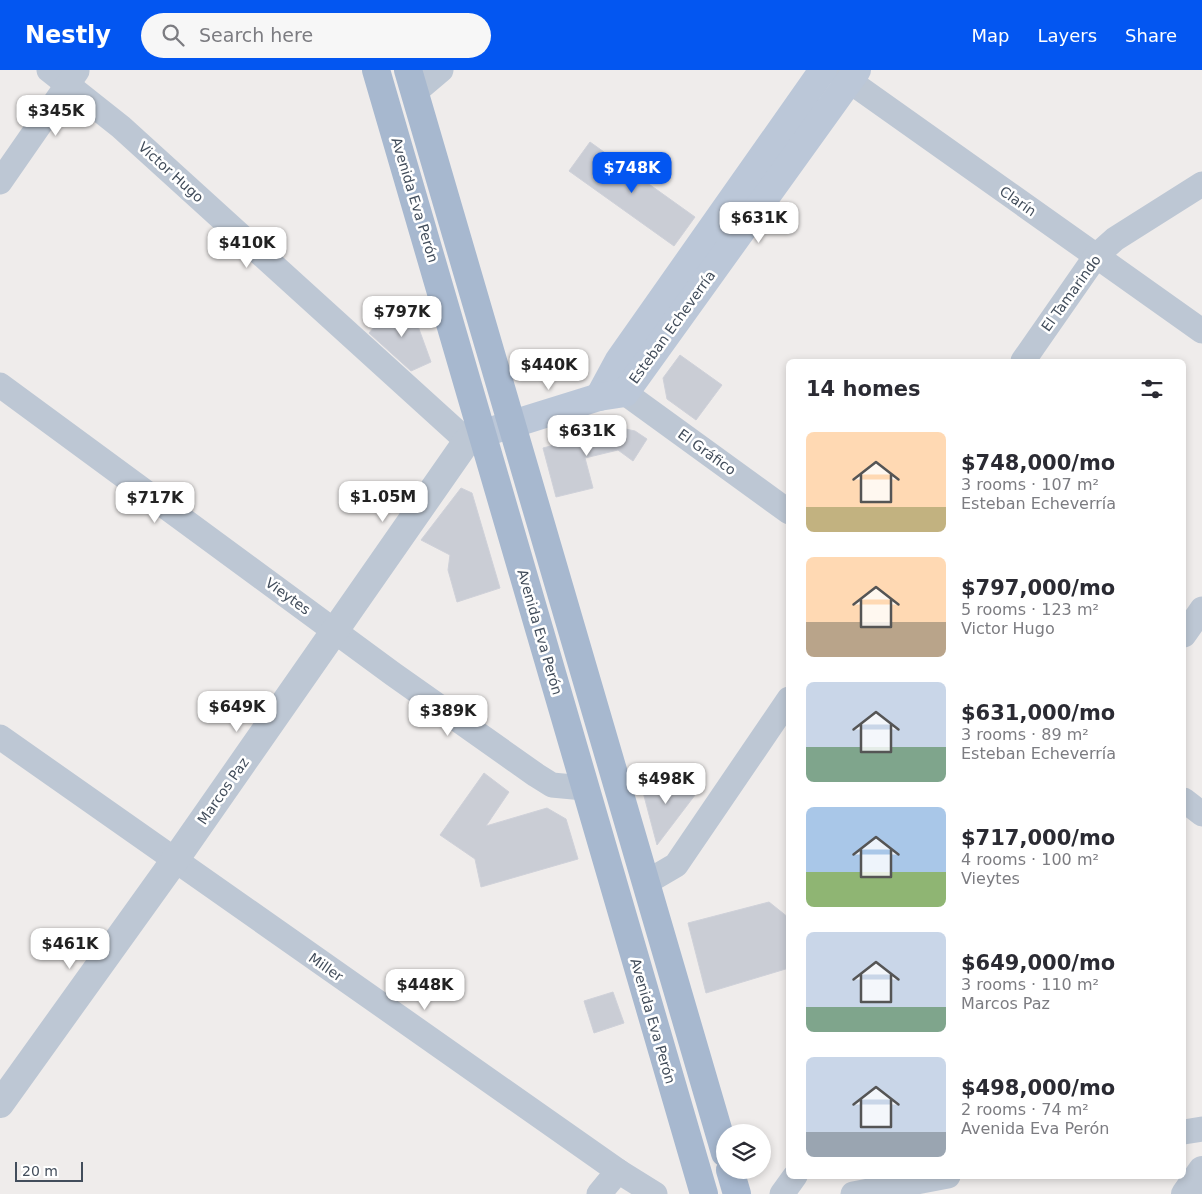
<!DOCTYPE html>
<html lang="en">
<head>
<meta charset="utf-8">
<style>
  body { margin:0; font-family:"DejaVu Sans",sans-serif; background:#f7f7f7; color:#2b2b33; height:100vh; display:flex; flex-direction:column; font-size:19px; white-space:nowrap }
  * { box-sizing:border-box; margin:0 }
  p { font-size:16px; color:#7c7c81 }
  .icon { flex:none; width:28px; height:28px; fill:none; stroke:currentColor; stroke-width:2; stroke-linecap:round; stroke-linejoin:round }
  .map { position:relative; flex:1; overflow:hidden }
  .details { position:absolute; left:786px; top:289px; width:400px; height:820px; display:flex; flex-direction:column; background:#fff; border-radius:8px; box-shadow:0 2px 8px #0003 }
  .details>* { flex:none }
  .controls { position:absolute; left:716px; top:1054px; display:grid; gap:10px }
  .controls a { display:grid; place-items:center; width:55px; height:55px; border-radius:50%; background:#fff; box-shadow:0 2px 8px #0003; font-size:25px }
  .scale { position:absolute; left:15px; bottom:12px; width:68px; box-sizing:border-box; padding-left:5px; border:2px solid #424d5b; border-top:0; font-size:14px; line-height:18px; white-space:nowrap; color:#424d5b; -webkit-text-stroke:4px #fff; paint-order:stroke }
  .price { position:absolute; translate:-50% -42px; padding:0 11px; border-radius:10px; background:#fff; color:#222; font-size:16px; line-height:32px; filter:drop-shadow(0 1px 2px #0008) }
  .price::after { content:''; position:absolute; left:50%; top:30px; width:15px; height:11px; margin-left:-8px; background:inherit; clip-path:polygon(0 0,100% 0,50% 100%) }
  .price.selected { background:#0356f1; color:#fff }
  ul { padding:0; list-style:none }
  li { display:flex; align-items:center; gap:15px; height:125px; padding:0 20px }
  li span { display:grid; place-items:center; flex:none; width:140px; height:100px; border-radius:8px; color:#555 }
  li>.icon { margin-inline-start:auto }
  span .icon { width:60px; height:60px; fill:#fffc; stroke-width:1 }
  li b { font-size:21px }
  h2 { display:flex; justify-content:space-between; align-items:center; height:60px; padding:0 20px; font-size:21px }
  header { display:flex; align-items:center; gap:30px; box-sizing:border-box; height:70px; padding:0 25px; background:#0356f1; color:#fff }
  header strong { font-size:24px }
  nav { display:flex; gap:28px; margin-inline-start:auto; font-size:18px }
  .search { width:350px; height:45px; background:#f7f7f7; display:flex; align-items:center; gap:12px; box-sizing:border-box; padding:0 18px; border-radius:28px; color:#7c7c81; font-size:19px }
  .map>svg:first-child { display:block }
  .building { fill:#cacdd5; stroke:#cfd1d9 }
  .lines { fill:none; stroke-linecap:round; stroke-linejoin:round }
  .minor { stroke:#bdc7d4; stroke-width:25 }
  .tertiary { stroke:#bdc7d4; stroke-width:28 }
  .secondary { stroke:#bbc7d8; stroke-width:28 }
  .primary { stroke:#a7b8cf; stroke-width:28 }
  .labels { text-anchor:middle; dominant-baseline:central; stroke-width:5; stroke-linejoin:round; paint-order:stroke }
  .street-label { font-size:14px; fill:#424d5b; stroke:#fff }
</style>
</head>
<body>
<header>
<strong>Nestly</strong>
<div class="search"><svg class="icon" aria-label="search" viewBox="0 0 24 24"><circle cx="10" cy="10" r="6"/><path d="M15 15l6 6"/></svg>Search here</div>
<nav><a>Map</a><a>Layers</a><a>Share</a></nav>
</header>
<div class="map">
<svg width="1202" height="1124" viewBox="0 0 1202 1124">
  <rect width="100%" height="100%" fill="#efeceb"/>
  <g class="building">
    <path d="M590 72 695 147 674 176 569 101Z"/>
    <path d="M411 237 431 292 411 301 369 263 385 244Z"/>
    <path d="M680 285 722 315 696 350 667 329 663 308Z"/>
    <path d="M612 356 635 361 647 369 633 391 618 380 585 388 593 418 556 427 543 378 584 367 583 363Z"/>
    <path d="M461 418 472 423 500 518 457 532 448 500 450 485 421 470Z"/>
    <path d="M484 703 509 722 486 756 547 738 566 749 578 789 481 817 475 789 440 765Z"/>
    <path d="M672 707 695 725 657 775 643 722 660 718 658 711Z"/>
    <path d="M769 832 789 848V898L706 923 688 853Z"/>
    <path d="M613 922 624 953 594 963 584 931Z"/>
  </g>
  <g class="lines">
    <g class="minor">
      <path d="M49 0 121 57 467 371"/>
      <path d="M834 0 1202 261"/>
      <path d="M415 22 441 0"/>
      <path d="M0 112 77 1"/>
      <path d="M1023 291 1096 186 1115 169 1202 114"/>
      <path d="M0 315 393 604 536 705 552 715 584 718"/>
      <path d="M625 323 789 442"/>
      <path d="M1184 565 1202 539"/>
      <path d="M0 667 618 1101 655 1124"/>
      <path d="M1184 730 1202 744"/>
      <path d="M647 812 676 795 789 629"/>
      <path d="M1184 1062 1202 1059"/>
      <path d="M599 1124 618 1101"/>
      <path d="M782 1124 795 1106"/>
      <path d="M853 1124 948 1106"/>
    </g>
    <g class="tertiary">
      <path d="M0 1034 175 790 467 371 484 363"/>
      <path d="M1185 1124 1202 1100"/>
    </g>
    <g class="secondary">
      <path d="M599 327 619 290 823 0"/>
      <path d="M484 363 599 327 625 323 857 0"/>
    </g>
    <g class="primary">
      <path d="M376 0C487 374 593 750 704 1124"/>
      <path d="M408 0 725 1083"/>
      <path d="M730 1100 737 1124"/>
    </g>
  </g>
  <g class="labels">
    <g class="street-label">
      <text transform="translate(171 102) rotate(42)">Victor Hugo</text>
      <text transform="translate(415 130) rotate(73)">Avenida Eva Perón</text>
      <text transform="translate(1018 131) rotate(35)">Clarín</text>
      <text transform="translate(1071 223) rotate(-54)">El Tamarindo</text>
      <text transform="translate(672 257) rotate(-54)">Esteban Echeverría</text>
      <text transform="translate(707 382) rotate(36)">El Gráfico</text>
      <text transform="translate(288 526) rotate(36)">Vieytes</text>
      <text transform="translate(540 562) rotate(74)">Avenida Eva Perón</text>
      <text transform="translate(223 721) rotate(-55)">Marcos Paz</text>
      <text transform="translate(326 897) rotate(35)">Miller</text>
      <text transform="translate(653 951) rotate(74)">Avenida Eva Perón</text>
    </g>
  </g>
</svg>
<div class="controls">
<a><svg class="icon" aria-label="layers" viewBox="0 0 24 24"><path d="M12 4l9 5-9 5-9-5zM3 14l9 5 9-5"/></svg></a>
</div>
<div class="scale">20 m</div>
<b class="price" style="left:56px;top:67px">$345K</b>
<b class="price selected" style="left:632px;top:124px">$748K</b>
<b class="price" style="left:759px;top:174px">$631K</b>
<b class="price" style="left:247px;top:199px">$410K</b>
<b class="price" style="left:402px;top:268px">$797K</b>
<b class="price" style="left:549px;top:321px">$440K</b>
<b class="price" style="left:587px;top:387px">$631K</b>
<b class="price" style="left:383px;top:453px">$1.05M</b>
<b class="price" style="left:155px;top:454px">$717K</b>
<b class="price" style="left:237px;top:663px">$649K</b>
<b class="price" style="left:448px;top:667px">$389K</b>
<b class="price" style="left:666px;top:735px">$498K</b>
<b class="price" style="left:70px;top:900px">$461K</b>
<b class="price" style="left:425px;top:941px">$448K</b>
<section class="details">
<h2>14 homes<svg class="icon" aria-label="filters" viewBox="0 0 24 24"><path d="M4 7h16M4 17h16"/><circle cx="9" cy="7" r="2"/><circle cx="15" cy="17" r="2"/></svg></h2>
<ul>
<li><span style="background:linear-gradient(#ffd9b3 75%,#c2b280 0)"><svg class="icon" aria-label="home" viewBox="0 0 24 24"><path d="M3 11l9-7 9 7M6 9v11h12V9"/></svg></span><div><b>$748,000/mo</b><p>3 rooms · 107 m²</p><p>Esteban Echeverría</p></div></li>
<li><span style="background:linear-gradient(#ffd9b3 65%,#b9a48a 0)"><svg class="icon" aria-label="home" viewBox="0 0 24 24"><path d="M3 11l9-7 9 7M6 9v11h12V9"/></svg></span><div><b>$797,000/mo</b><p>5 rooms · 123 m²</p><p>Victor Hugo</p></div></li>
<li><span style="background:linear-gradient(#c9d6e8 65%,#7fa58c 0)"><svg class="icon" aria-label="home" viewBox="0 0 24 24"><path d="M3 11l9-7 9 7M6 9v11h12V9"/></svg></span><div><b>$631,000/mo</b><p>3 rooms · 89 m²</p><p>Esteban Echeverría</p></div></li>
<li><span style="background:linear-gradient(#a9c7e8 65%,#8fb573 0)"><svg class="icon" aria-label="home" viewBox="0 0 24 24"><path d="M3 11l9-7 9 7M6 9v11h12V9"/></svg></span><div><b>$717,000/mo</b><p>4 rooms · 100 m²</p><p>Vieytes</p></div></li>
<li><span style="background:linear-gradient(#c9d6e8 75%,#7fa58c 0)"><svg class="icon" aria-label="home" viewBox="0 0 24 24"><path d="M3 11l9-7 9 7M6 9v11h12V9"/></svg></span><div><b>$649,000/mo</b><p>3 rooms · 110 m²</p><p>Marcos Paz</p></div></li>
<li><span style="background:linear-gradient(#c9d6e8 75%,#9aa5b1 0)"><svg class="icon" aria-label="home" viewBox="0 0 24 24"><path d="M3 11l9-7 9 7M6 9v11h12V9"/></svg></span><div><b>$498,000/mo</b><p>2 rooms · 74 m²</p><p>Avenida Eva Perón</p></div></li>
</ul>
</section>
</div>
</body>
</html>
